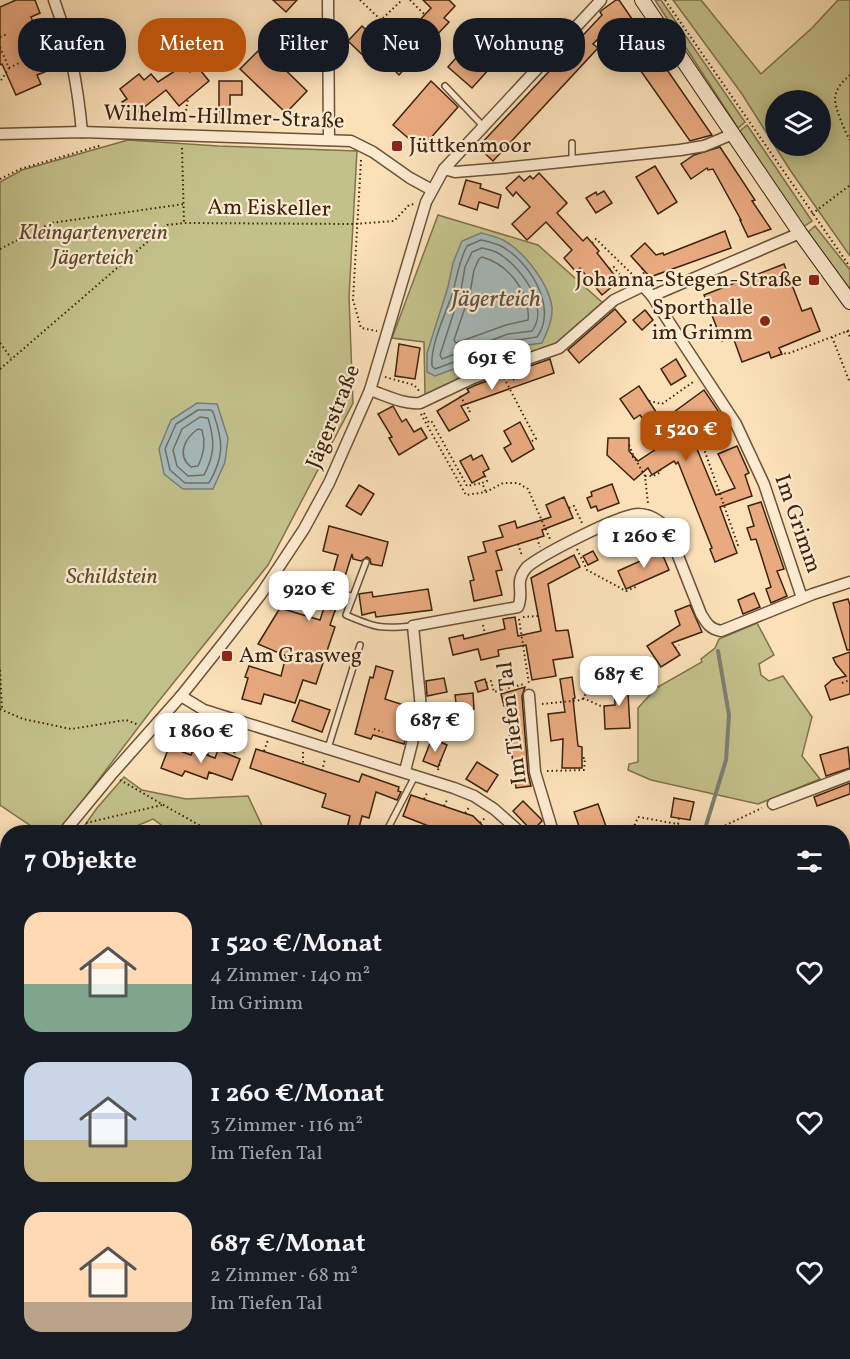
<!DOCTYPE html>
<html lang="de">
<head>
<meta charset="utf-8">
<style>
  body { margin:0; font-family:Vollkorn,serif; background:#242831; color:#f1f3f6; height:100vh; display:flex; flex-direction:column; font-size:22px; white-space:nowrap }
  * { box-sizing:border-box; margin:0 }
  p { font-size:20px; color:#9ea1a6 }
  .icon { flex:none; width:33px; height:33px; fill:none; stroke:currentColor; stroke-width:2; stroke-linecap:round; stroke-linejoin:round }
  .map { position:relative; flex:1; overflow:hidden }
  .panel { position:absolute; left:0px; top:825px; width:850px; height:534px; display:flex; flex-direction:column; background:#171b24; border-radius:24px 24px 0 0; box-shadow:0 3px 15px #0003 }
  .panel>* { flex:none }
  .guide { position:absolute; left:18px; top:18px; width:814px; height:54px; display:flex; gap:12px }
  .fabs { position:absolute; left:765px; top:90px; display:grid; gap:12px }
  .fabs a { display:grid; place-items:center; width:66px; height:66px; border-radius:50%; background:#171b24; box-shadow:0 3px 15px #0003; font-size:30px }
  .price { position:absolute; translate:-50% -51px; padding:0 14px; border-radius:12px; background:#fff; color:#222; font-size:20px; line-height:39px; filter:drop-shadow(0 2px 3px #0008) }
  .price::after { content:''; position:absolute; left:50%; top:36px; width:18px; height:14px; margin-left:-9px; background:inherit; clip-path:polygon(0 0,100% 0,50% 100%) }
  .price.on { background:#b45309; color:#fff }
  ul { padding:0; list-style:none }
  li { display:flex; align-items:center; gap:18px; height:150px; padding:0 24px }
  li span { display:grid; place-items:center; flex:none; width:168px; height:120px; border-radius:18px; color:#555 }
  li>.icon { margin-inline-start:auto }
  span .icon { width:72px; height:72px; fill:#fffc; stroke-width:1 }
  li b { font-size:26px }
  h2 { display:flex; justify-content:space-between; align-items:center; height:72px; padding:0 24px; font-size:26px }
  .pill { padding:0 21px; border-radius:24px; background:#171b24; box-shadow:0 3px 15px #0003; font-size:21px; line-height:54px }
  .pill.on { background:#b45309; color:#fff }
  .map>svg:first-child { display:block }
  .green { fill:#c3c18b; stroke:#7f724c; stroke-width:1.5; fill-rule:evenodd }
  .water { fill:#a5babb; stroke:#7b7e76; stroke-width:1.5 }
  .lines { fill:none; stroke-linecap:round; stroke-linejoin:round }
  .shore { stroke:#706e64; stroke-width:1.5 }
  .stream { stroke:#7b7e76; stroke-width:4 }
  .building { fill:#eaaa80; stroke:#3b230e; stroke-width:1.5 }
  .service-casing { stroke:#6b5238; stroke-width:8 }
  .minor-casing { stroke:#6b5238; stroke-width:13 }
  .secondary-casing { stroke:#3b230e; stroke-width:16 }
  .path { stroke:#3b230e; stroke-width:2; stroke-dasharray:1.5 3; stroke-linecap:butt }
  .service { stroke:#fcebd1; stroke-width:5 }
  .minor { stroke:#fcebd1; stroke-width:10 }
  .secondary { stroke:#fcebd1; stroke-width:14 }
  .poi-dot { fill:#8f2418; stroke:#fcebd1; stroke-width:2 }
  .labels { text-anchor:middle; dominant-baseline:central; stroke-width:4.5; stroke-linejoin:round; paint-order:stroke }
  .street-label { font-size:22px; fill:#3b230e; stroke:#fcebd1 }
  .poi-label { font-size:22px; fill:#3b230e; stroke:#fcebd1; text-anchor:start }
  .park-label { font-size:22px; font-style:italic; fill:#5d4a2d; stroke:#fcebd1 }
  .water-label { font-size:24px; font-style:italic; fill:#5b5042; stroke:#fcebd1 }
</style>
</head>
<body>
<div class="map">
<svg width="850" height="1359" viewBox="0 0 850 1359">
  <rect width="100%" height="100%" fill="#fbe0b8"/>
  <filter id="stains"><feTurbulence type="fractalNoise" baseFrequency=".00333" numOctaves="4"/><feColorMatrix values="0 0 0 0 .2 0 0 0 0 .09 0 0 0 0 .02 0 0 0 .5 -.17"/></filter>
  <radialGradient id="worn" r=".72"><stop offset=".6" stop-color="#630" stop-opacity="0"/><stop offset="1" stop-color="#630" stop-opacity=".3"/></radialGradient>
  <g class="green">
    <path d="M655 0H661L745 122 738 128Z"/>
    <path d="M673 0H701L761 74 812 28 838 0H850V256L790 170 742 94ZM776 100H820V146H776Z"/>
    <path d="M747 125 812 221 803 227 740 131Z"/>
    <path d="M128 140 218 146 357 151 349 297 353 403 268 565 150 712 59 832H40L0 805V182L22 170Z"/>
    <path d="M438 215 538 245 604 304 558 346 425 395 424 342 392 338Z"/>
    <path d="M815 226 850 270V289L807 233Z"/>
    <path d="M757 623 774 655 759 664 761 675 769 681 783 676 812 717 802 756 820 779 758 804 651 780 628 770 629 764 638 762V708L656 688 702 662 701 659 715 648 719 639Z"/>
    <path d="M124 777 142 790 186 799 248 796 265 832H171L153 819 122 832H80L97 808Z"/>
    <path d="M843 1061 850 1062V1359H775L773 1352H843Z"/>
    <path d="M7 1157H8L7 1188 0 1185V1159Z"/>
    <path d="M127 1352H515V1359H129Z"/>
    <path d="M534 1352H582V1359H533Z"/>
    <path d="M595 1352H735L733 1359H595Z"/>
  </g>
  <g class="water">
    <path d="M481 233C488 235 497 237 503 240 524 251 549 284 552 307 553 320 547 332 542 343L513 347 435 376 427 372V353L448 287 453 263 462 241Z"/>
    <path d="M197 403 217 404 228 438 225 462 213 489H183L164 474 159 449 171 420Z"/>
  </g>
  <g class="lines">
    <g class="shore">
      <path d="M481 240C487 241 493 243 499 245 528 259 559 307 537 337L511 341 435 369 432 366C430 345 446 313 453 292 457 276 459 261 467 246Z"/>
      <path d="M482 248C486 249 492 250 496 252 518 263 551 306 532 331L508 334 442 359 440 355 461 290 465 267 472 252Z"/>
      <path d="M482 257C508 264 531 293 528 320L506 325 456 343 454 340 470 293 474 270 479 259Z"/>
      <path d="M198 410H211L213 412C223 441 225 455 209 483H185L170 470 165 449 176 424Z"/>
      <path d="M200 417 208 418C215 441 215 454 204 475L188 476 177 466 173 450 182 429Z"/>
      <path d="M198 429 202 430C206 443 204 454 198 466L191 467C176 455 185 438 198 429Z"/>
    </g>
    <path class="stream" d="M704 832 726 760 729 715 718 651"/>
  </g>
  <g class="building">
    <path d="M16 0H35L40 13 31 17 43 48 38 50 47 71 37 75 41 84 16 95 2 64 0 65V7Z"/>
    <path d="M273 0H297L286 12Z"/>
    <path d="M423 0H449L455 6 444 18 449 22 399 75 382 58 374 66 348 41 362 26 390 52 431 8Z"/>
    <path d="M616 0H619L712 135 690 141 610 27 593 44 598 48 493 161 478 147 602 15 600 12 602 10Z"/>
    <path d="M473 25 494 44 479 60 490 68 472 88 448 67 463 50 456 43Z"/>
    <path d="M262 47 307 91 286 113 240 69Z"/>
    <path d="M184 65 190 72 197 66 209 81 179 106 166 90 133 116 122 102 127 99 120 89 139 74 144 80 151 74 158 82Z"/>
    <path d="M219 81H242V95H230V120H219Z"/>
    <path d="M431 81 458 107 421 149 393 125Z"/>
    <path d="M720 147 755 200 752 201 771 229 748 237 740 220H741L713 169 708 170 707 168 691 179 681 164 694 155Z"/>
    <path d="M655 166 677 202 658 214 636 177Z"/>
    <path d="M539 173 567 203 557 213 583 241 587 237 599 251 597 253 619 281 602 295 580 268 576 272 564 258 572 250 546 222 527 240 512 224 530 207 516 192 513 196 506 188 519 176 524 181 530 176 533 179Z"/>
    <path d="M466 180 481 184 480 188 501 195 498 208 479 202 477 210 459 204Z"/>
    <path d="M604 191 612 203 596 213 586 198 596 192 597 195Z"/>
    <path d="M725 231 731 248 650 277 631 256 645 243 656 255 663 253 664 255Z"/>
    <path d="M784 264 802 311 811 308 820 331 779 348 782 354 771 358 769 352 742 362 733 337 722 341 704 295Z"/>
    <path d="M615 309 626 322 579 363 568 350Z"/>
    <path d="M645 310 653 320 642 330 633 320Z"/>
    <path d="M399 344 420 348 415 379 395 376Z"/>
    <path d="M550 359 554 373 461 406 469 420 449 431 437 411 469 392 467 389 476 385Z"/>
    <path d="M676 359 686 376 671 385 661 369Z"/>
    <path d="M639 386 660 418 666 414 667 417 704 390 721 415 705 426 699 414 685 420 716 495 735 488 718 454 737 446 749 473 745 475 752 496 720 507 737 553 715 562 710 549 712 548 678 462 676 464 674 461 652 475 648 468 634 480 607 455 608 438H629V451L638 461 662 445 640 415 634 419 620 399Z"/>
    <path d="M393 406 402 422 406 419 414 432 421 428 427 438 399 455 389 438 392 437 378 414Z"/>
    <path d="M520 422 534 449 512 462 504 448 511 444 504 431Z"/>
    <path d="M471 455 473 460 482 455 489 469 483 472 485 476 472 483 460 461Z"/>
    <path d="M612 484 619 503 598 511 596 506 591 508 587 498 592 496 591 492Z"/>
    <path d="M359 485 374 494 361 515 346 506Z"/>
    <path d="M564 497 573 518 542 530 544 536 496 551 502 570 496 571 502 595 474 601 470 581 474 580 468 557 486 552 483 542 503 537 499 526 515 521 517 528 551 517 546 505Z"/>
    <path d="M761 502 784 569 777 571 787 596 771 603 766 589 771 587 756 539 751 540 747 528 754 526 748 506Z"/>
    <path d="M329 526 388 542 382 566 371 564 370 559 367 557 361 561 353 559 352 554 341 589 335 593 339 599 330 625 335 627 316 684 303 680 295 703 264 694 261 704 242 699 248 678 245 677 249 666 281 676 286 656 258 644 280 608 320 620 328 596 298 595 299 576 332 577 338 555 323 551Z"/>
    <path d="M659 546 669 570 626 589 618 571 645 559 642 554Z"/>
    <path d="M593 551 598 560 588 565 583 556Z"/>
    <path d="M574 555 580 567 548 584 556 631 568 630 573 657 553 660 556 676 532 680 526 645 498 650 499 656 481 660 478 649 453 655 449 638 463 635 464 639 505 629 503 619 515 617 518 636 541 631 531 578Z"/>
    <path d="M428 589 432 610 376 617 375 612 362 615 359 594 372 592 373 597Z"/>
    <path d="M754 593 760 607 743 614 738 600Z"/>
    <path d="M848 599 850 605V650H847L833 603Z"/>
    <path d="M690 605 702 632 672 643 680 655 661 667 647 646 680 625 675 611Z"/>
    <path d="M850 652V694L830 700 825 686 832 680 846 676 836 664 833 658Z"/>
    <path d="M376 666 393 671 385 699 413 708 404 744 373 735 371 739 355 734 370 677 373 678Z"/>
    <path d="M627 676 630 728 605 729 604 706 615 705 614 677Z"/>
    <path d="M572 677 575 698 573 699 578 746 582 747V768H562L563 739 551 741 548 714 565 712 560 679Z"/>
    <path d="M444 678 447 692 427 696 426 681Z"/>
    <path d="M485 679 488 689 478 692 475 682Z"/>
    <path d="M525 687 522 696 528 773 531 786 516 788 506 706H504L501 694Z"/>
    <path d="M473 693 474 709 457 711 455 695Z"/>
    <path d="M300 700 330 710 322 732 292 721Z"/>
    <path d="M432 738 447 745 438 767 423 761Z"/>
    <path d="M169 747 191 755 193 750 215 758 218 750 240 759 232 780 209 772 207 779 185 771 182 776 161 768Z"/>
    <path d="M848 747 850 768 826 776 820 755Z"/>
    <path d="M256 749 359 782 362 774 399 787 398 791 401 792 397 800 376 792 369 818 362 816 358 832H346L350 816 322 807 326 794 250 768Z"/>
    <path d="M477 762 498 775 487 792 466 779Z"/>
    <path d="M850 783V794L817 806 814 797Z"/>
    <path d="M411 795 473 816 489 832H444L403 816Z"/>
    <path d="M674 798 694 802 690 820 671 817Z"/>
    <path d="M523 801 541 819 542 821 532 831 513 811Z"/>
    <path d="M598 804 608 832H581L574 812Z"/>
  </g>
  <g class="lines">
    <defs>
      <g id="service">
        <path d="M445 86 483 126"/>
        <path d="M572 143V160"/>
        <path d="M366 562 346 615C376 628 381 629 413 626"/>
        <path d="M340 594 352 596"/>
        <path d="M328 748 360 645"/>
        <path d="M386 832 415 776"/>
        <path d="M0 1151 8 1148"/>
        <path d="M588 1352V1359"/>
        <path d="M742 1352 745 1359"/>
      </g>
      <g id="minor">
        <path d="M54 0C70 43 78 87 82 132"/>
        <path d="M328 0 329 140"/>
        <path d="M0 134 82 132 351 141 373 152 410 178 432 190"/>
        <path d="M444 169 455 172 504 168 680 150 704 146 733 134"/>
        <path d="M652 296 800 233"/>
        <path d="M370 390C385 395 404 405 420 403L473 378 559 348 614 300 643 286 652 296 736 424 764 484 802 598"/>
        <path d="M529 695 535 772 553 832"/>
        <path d="M181 696 204 710 454 788 474 796 494 809 520 832"/>
        <path d="M405 771 421 708 413 626 518 607C525 591 513 583 527 567 543 554 618 515 638 514 650 514 658 520 667 528L701 614C707 624 710 629 721 631L813 594 850 582"/>
        <path d="M773 804 850 775"/>
        <path d="M64 832 111 775 181 696 228 637 261 594 304 529 329 483 370 390 426 202 444 169 601 0"/>
        <path d="M0 1192 8 1198"/>
        <path d="M0 1222 8 1211"/>
      </g>
      <g id="secondary">
        <path d="M642 0 800 233 850 302"/>
        <path d="M843 1029 850 1031"/>
        <path d="M843 1043 850 1045"/>
        <path d="M105 1352 107 1359"/>
      </g>
    </defs>
    <use href="#service" class="service-casing"/>
    <use href="#minor" class="minor-casing"/>
    <use href="#secondary" class="secondary-casing"/>
    <g class="path">
      <path d="M360 0 381 20 402 0"/>
      <path d="M410 0 425 15"/>
      <path d="M665 0 850 267"/>
      <path d="M0 37 7 34"/>
      <path d="M382 45 381 20 401 40"/>
      <path d="M0 47 9 68 0 82"/>
      <path d="M484 64 491 57 486 52"/>
      <path d="M9 68 19 63"/>
      <path d="M850 75C843 81 835 89 835 99 835 108 845 132 850 140"/>
      <path d="M142 108 144 123"/>
      <path d="M184 124 188 98"/>
      <path d="M182 148 184 223"/>
      <path d="M361 160 353 300 361 328 377 331"/>
      <path d="M0 179 20 169 102 145"/>
      <path d="M812 214 850 185"/>
      <path d="M592 243 596 239 635 277"/>
      <path d="M0 249 51 223 184 204"/>
      <path d="M642 268 645 277"/>
      <path d="M609 269 614 267 625 282"/>
      <path d="M847 331 850 337"/>
      <path d="M832 337 850 383"/>
      <path d="M0 343 11 358"/>
      <path d="M780 352 787 354 850 330"/>
      <path d="M0 369 167 225 184 223 354 224 394 221 409 205 415 204"/>
      <path d="M385 377 414 385 420 392"/>
      <path d="M510 377 512 380 516 378"/>
      <path d="M504 378 536 439 530 442"/>
      <path d="M460 396 470 411 465 414"/>
      <path d="M649 401 662 404 693 382"/>
      <path d="M424 413 429 423 432 422 467 486 482 483"/>
      <path d="M421 414 466 495 486 492 503 483H518L528 489 550 539"/>
      <path d="M726 431 704 447V449L738 545 734 547"/>
      <path d="M629 445 634 457"/>
      <path d="M632 457H634L645 476 648 504"/>
      <path d="M485 476 487 481 482 483 486 492"/>
      <path d="M645 476H653L661 472 660 470"/>
      <path d="M569 508 574 506 582 523"/>
      <path d="M537 538 540 547"/>
      <path d="M518 544 522 556"/>
      <path d="M577 549 587 570 626 591 636 587 635 585"/>
      <path d="M274 594H298"/>
      <path d="M300 600 338 612"/>
      <path d="M309 603 310 597 312 596 310 591"/>
      <path d="M314 605 317 596"/>
      <path d="M523 617 538 616"/>
      <path d="M519 619 529 684"/>
      <path d="M483 625 485 634"/>
      <path d="M675 648 679 645"/>
      <path d="M0 670 2 710"/>
      <path d="M486 683 491 681 494 692 524 684"/>
      <path d="M842 683 850 680"/>
      <path d="M583 698 603 707"/>
      <path d="M542 704 582 700C589 688 597 681 613 681"/>
      <path d="M0 709 23 719 71 729 126 720 139 725"/>
      <path d="M432 713H453"/>
      <path d="M374 729 383 732"/>
      <path d="M233 743 235 757"/>
      <path d="M264 751 268 740"/>
      <path d="M184 752 191 740 210 745 213 740 233 743 236 733"/>
      <path d="M303 752V764"/>
      <path d="M208 755 210 745"/>
      <path d="M438 770 441 759"/>
      <path d="M322 771 325 759"/>
      <path d="M547 771 584 770 585 758H582"/>
      <path d="M120 780 211 832"/>
      <path d="M424 799 428 791"/>
      <path d="M444 806 448 798"/>
      <path d="M465 813 470 806"/>
      <path d="M86 823 162 805"/>
      <path d="M480 823 486 817"/>
      <path d="M490 832 497 826"/>
      <path d="M624 832 633 829 638 817 678 824 679 818"/>
      <path d="M719 832 724 826 762 808"/>
      <path d="M0 895 8 900"/>
      <path d="M843 1070 850 1069"/>
      <path d="M843 1215 850 1209"/>
      <path d="M843 1225 850 1213"/>
      <path d="M73 1352 76 1359"/>
      <path d="M89 1352 91 1359"/>
      <path d="M768 1352 770 1359"/>
      <path d="M828 1359 829 1352"/>
    </g>
    <use href="#service" class="service"/>
    <use href="#minor" class="minor"/>
    <use href="#secondary" class="secondary"/>
  </g>
  <g class="poi-dot">
    <rect x="391" y="140" width="12" height="12" rx="3"/>
    <rect x="808" y="274" width="12" height="12" rx="3"/>
    <circle cx="765" cy="321" r="6"/>
    <rect x="221" y="650" width="12" height="12" rx="3"/>
  </g>
  <g class="labels">
    <g class="street-label">
      <text transform="translate(224 118) rotate(2)">Wilhelm-Hillmer-Straße</text>
      <text transform="translate(269 209) rotate(1)">Am Eiskeller</text>
      <text transform="translate(334 417) rotate(-68)">Jägerstraße</text>
      <text transform="translate(797 524) rotate(71)">Im Grimm</text>
      <text transform="translate(513 723) rotate(-97)">Im Tiefen Tal</text>
    </g>
    <g class="poi-label">
      <text x="409" y="146">Jüttkenmoor</text>
      <text x="802" y="280" text-anchor="end">Johanna-Stegen-Straße</text>
      <text x="753" y="308" text-anchor="end">Sporthalle<tspan x="753" dy="25">im Grimm</tspan></text>
      <text x="239" y="656">Am Grasweg</text>
    </g>
    <g class="park-label">
      <text x="93" y="233">Kleingartenverein<tspan x="93" dy="25">Jägerteich</tspan></text>
      <text x="112" y="577">Schildstein</text>
    </g>
    <g class="water-label">
      <text x="496" y="300">Jägerteich</text>
    </g>
  </g>
  <rect width="100%" height="100%" filter="url(#stains)"/>
  <rect width="100%" height="100%" fill="url(#worn)"/>
</svg>
<div class="fabs">
<a><svg class="icon" aria-label="layers" viewBox="0 0 24 24"><path d="M12 4l9 5-9 5-9-5zM3 14l9 5 9-5"/></svg></a>
</div>
<b class="price" style="left:492px;top:391px">691 €</b>
<b class="price on" style="left:686px;top:462px">1 520 €</b>
<b class="price" style="left:644px;top:569px">1 260 €</b>
<b class="price" style="left:309px;top:622px">920 €</b>
<b class="price" style="left:619px;top:707px">687 €</b>
<b class="price" style="left:435px;top:753px">687 €</b>
<b class="price" style="left:201px;top:764px">1 860 €</b>
<div class="guide">
<a class="pill">Kaufen</a>
<a class="pill on">Mieten</a>
<a class="pill">Filter</a>
<a class="pill">Neu</a>
<a class="pill">Wohnung</a>
<a class="pill">Haus</a>
</div>
<section class="panel">
<h2>7 Objekte<svg class="icon" aria-label="filters" viewBox="0 0 24 24"><path d="M4 7h16M4 17h16"/><circle cx="9" cy="7" r="2"/><circle cx="15" cy="17" r="2"/></svg></h2>
<ul>
<li><span style="background:linear-gradient(#ffd9b3 60%,#7fa58c 0)"><svg class="icon" aria-label="home" viewBox="0 0 24 24"><path d="M3 11l9-7 9 7M6 9v11h12V9"/></svg></span><div><b>1 520 €/Monat</b><p>4 Zimmer · 140 m²</p><p>Im Grimm</p></div><svg class="icon" aria-label="heart" viewBox="0 0 24 24"><path d="M12 20l-8-8c-3-5 5-10 8-4 3-6 11-1 8 4z"/></svg></li>
<li><span style="background:linear-gradient(#c9d6e8 65%,#c2b280 0)"><svg class="icon" aria-label="home" viewBox="0 0 24 24"><path d="M3 11l9-7 9 7M6 9v11h12V9"/></svg></span><div><b>1 260 €/Monat</b><p>3 Zimmer · 116 m²</p><p>Im Tiefen Tal</p></div><svg class="icon" aria-label="heart" viewBox="0 0 24 24"><path d="M12 20l-8-8c-3-5 5-10 8-4 3-6 11-1 8 4z"/></svg></li>
<li><span style="background:linear-gradient(#ffd9b3 75%,#b9a48a 0)"><svg class="icon" aria-label="home" viewBox="0 0 24 24"><path d="M3 11l9-7 9 7M6 9v11h12V9"/></svg></span><div><b>687 €/Monat</b><p>2 Zimmer · 68 m²</p><p>Im Tiefen Tal</p></div><svg class="icon" aria-label="heart" viewBox="0 0 24 24"><path d="M12 20l-8-8c-3-5 5-10 8-4 3-6 11-1 8 4z"/></svg></li>
</ul>
</section>
</div>
</body>
</html>
